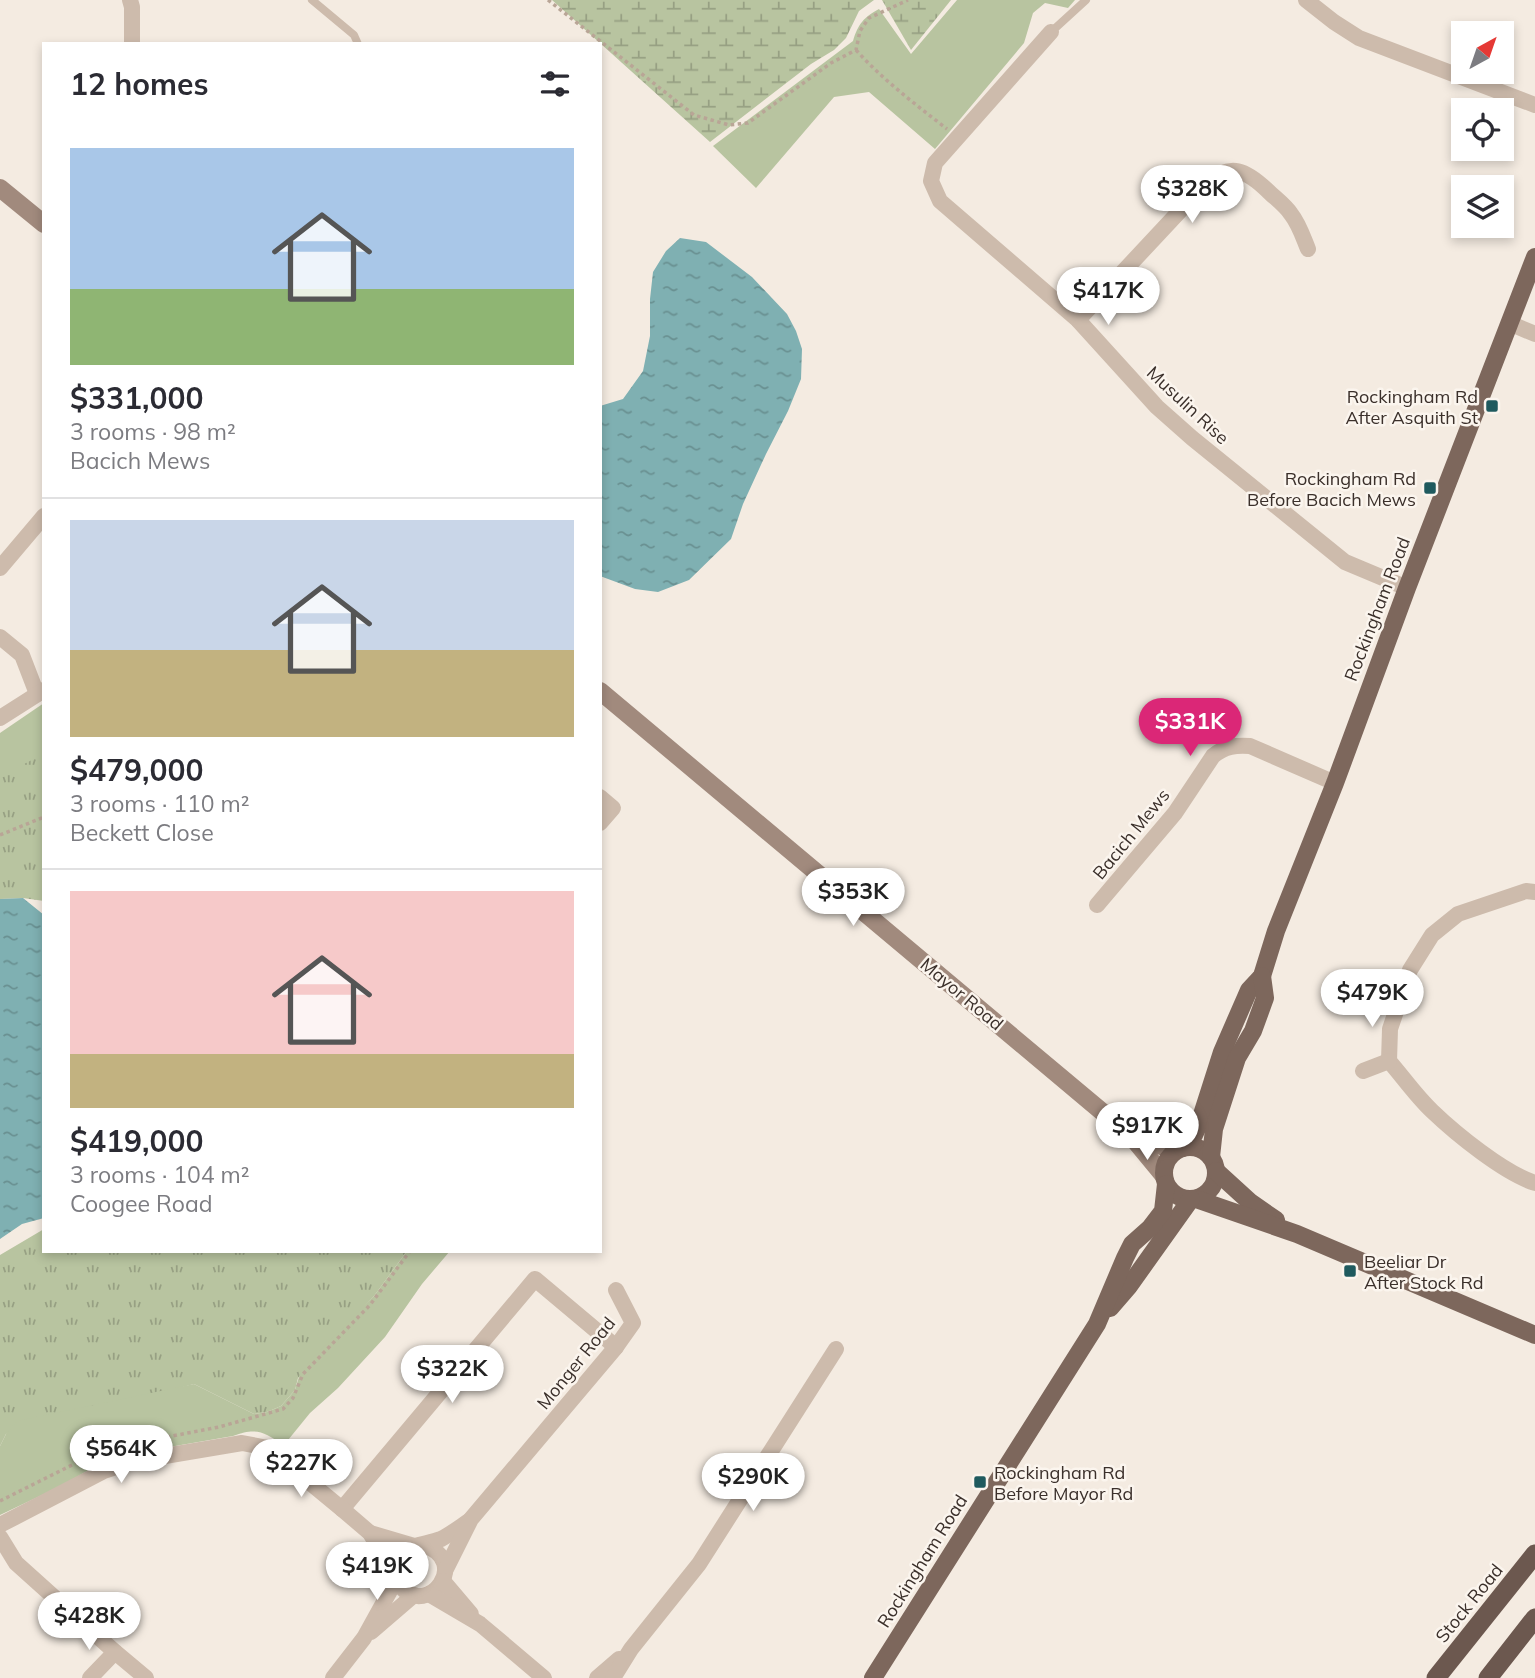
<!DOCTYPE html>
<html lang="en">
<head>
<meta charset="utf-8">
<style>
  body { margin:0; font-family:Mulish,sans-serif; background:#f7f7f7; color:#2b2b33; height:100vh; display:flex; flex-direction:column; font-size:26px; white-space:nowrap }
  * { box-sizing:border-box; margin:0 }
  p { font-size:23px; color:#7c7c81 }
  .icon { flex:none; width:38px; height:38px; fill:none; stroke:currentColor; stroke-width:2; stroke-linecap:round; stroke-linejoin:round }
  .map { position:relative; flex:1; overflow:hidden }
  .side { position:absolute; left:42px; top:42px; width:560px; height:1211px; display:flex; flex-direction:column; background:#fff; border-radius:0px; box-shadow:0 4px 10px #0003 }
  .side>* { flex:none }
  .needle { width:46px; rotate:40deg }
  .buttons { position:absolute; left:1451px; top:21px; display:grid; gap:14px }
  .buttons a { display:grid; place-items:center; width:63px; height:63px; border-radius:0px; background:#fff; box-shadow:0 4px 10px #0003; font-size:35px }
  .price { position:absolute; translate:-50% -60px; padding:0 16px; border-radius:24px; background:#fff; color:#222; font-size:23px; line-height:46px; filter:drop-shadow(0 2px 4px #0008) }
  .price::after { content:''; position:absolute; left:50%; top:42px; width:21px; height:16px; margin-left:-10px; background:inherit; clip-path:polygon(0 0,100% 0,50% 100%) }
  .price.on { background:#db2777; color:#fff }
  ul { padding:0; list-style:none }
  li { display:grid; align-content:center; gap:14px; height:371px; padding:0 28px }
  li+li { border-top:2px solid #e1e1e2 }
  li span { display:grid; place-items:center; height:217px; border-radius:0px; color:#555 }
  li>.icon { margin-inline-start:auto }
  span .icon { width:126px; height:126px; fill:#fffc; stroke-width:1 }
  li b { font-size:30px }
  h2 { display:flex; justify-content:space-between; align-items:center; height:84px; padding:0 28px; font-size:30px }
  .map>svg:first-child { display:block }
  .grass { fill:url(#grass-tufts) }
  .wetland { fill:url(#wetland-marsh) }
  .green { fill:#b8c4a0 }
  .water { fill:url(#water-ripples) }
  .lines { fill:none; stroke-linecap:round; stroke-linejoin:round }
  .path { stroke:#b9a596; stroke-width:3.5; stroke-dasharray:3.5 3.5; stroke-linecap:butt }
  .service { stroke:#cdbbac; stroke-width:8 }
  .minor { stroke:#cdbbac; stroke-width:16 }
  .secondary { stroke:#a18a7d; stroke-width:18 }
  .primary { stroke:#7d675c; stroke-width:18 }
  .trunk { stroke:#6c584f; stroke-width:19 }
  .poi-dot { fill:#1f5a5e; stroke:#fbf5ee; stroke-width:2.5 }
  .labels { text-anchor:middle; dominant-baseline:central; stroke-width:5; stroke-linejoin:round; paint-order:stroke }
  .poi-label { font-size:18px; fill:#3b302b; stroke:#fbf5ee; text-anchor:end }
  .street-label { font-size:18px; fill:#3b302b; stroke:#fbf5ee }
</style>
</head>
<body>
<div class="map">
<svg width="1535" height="1678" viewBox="0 0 1535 1678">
  <defs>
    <pattern id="grass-tufts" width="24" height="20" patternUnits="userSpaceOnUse" patternTransform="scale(1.75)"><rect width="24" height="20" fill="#b8c4a0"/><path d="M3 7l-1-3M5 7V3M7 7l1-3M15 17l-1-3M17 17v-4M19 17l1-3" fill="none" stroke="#97a083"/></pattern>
    <pattern id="wetland-marsh" width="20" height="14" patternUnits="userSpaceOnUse" patternTransform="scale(1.75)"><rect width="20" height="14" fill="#b8c4a0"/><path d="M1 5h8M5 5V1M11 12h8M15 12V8" fill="none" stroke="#97a083"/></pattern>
    <pattern id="water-ripples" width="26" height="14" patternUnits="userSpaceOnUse" patternTransform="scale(1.75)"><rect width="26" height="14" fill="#7fb0b2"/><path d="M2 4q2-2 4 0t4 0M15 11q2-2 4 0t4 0" fill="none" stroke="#699091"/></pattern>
  </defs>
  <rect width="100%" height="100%" fill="#f4ebe1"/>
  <g class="grass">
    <path d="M44 751V901L23 898 0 899V771Z"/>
    <path d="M44 1229V1251H407L374 1296 298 1378 295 1390 281 1406 267 1412 254 1414 194 1384 6 1434 0 1446V1255Z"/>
  </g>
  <g class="wetland">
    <path d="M552 0H874L859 11 846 38 834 50 811 64 710 142Z"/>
    <path d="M882 0H951L911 50Z"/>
  </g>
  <g class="green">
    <path d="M957 0H1075L1068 8 1045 3 1033 13 1024 43 935 149 869 92 834 97 756 188 713 146 853 41C858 24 864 17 879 9L911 54Z"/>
    <path d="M44 703V754L0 776V733Z"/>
    <path d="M407 1251H450L422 1284 385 1337 338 1388 310 1413 284 1445C263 1432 257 1427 233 1436L123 1455 101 1463 61 1486 0 1515V1446L6 1434 17 1421 194 1384 254 1414 267 1412 281 1406 295 1390 301 1370 374 1296Z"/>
  </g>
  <g class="water">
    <path d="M680 238 706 242 752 277 787 314 796 331 802 349 801 379 788 411 766 454 743 504 731 539 689 580 658 592 635 589 600 576V406L623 399 643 371 650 336V299L653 272 666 251Z"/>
    <path d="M23 898 44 915V1218L22 1224 0 1239V899Z"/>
  </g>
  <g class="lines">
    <g class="path">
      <path d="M548 0 694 115 729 125 748 123 831 63 856 50 860 31 869 18 908 0"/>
      <path d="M856 50C883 80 915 104 947 129"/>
      <path d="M0 835 44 817"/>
      <path d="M146 1441 219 1427 283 1409 293 1398 303 1374 370 1305 410 1251"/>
      <path d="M0 1501 102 1450 129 1444"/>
    </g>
    <g class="service">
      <path d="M312 0 354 35 358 44"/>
      <path d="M1051 32 1086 0"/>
    </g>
    <g class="minor">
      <path d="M130 0 132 7V44"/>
      <path d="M1306 0 1334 22 1359 38 1535 105"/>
      <path d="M1051 32 935 163 931 181 940 201 1078 320 1157 407 1192 438 1345 562 1407 588"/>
      <path d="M1078 320 1206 183C1231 162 1246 170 1268 191 1275 198 1285 205 1291 214 1299 224 1303 237 1308 249"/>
      <path d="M1509 323 1535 334"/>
      <path d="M0 568 44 516"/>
      <path d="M0 637 22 655 37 694"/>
      <path d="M0 718 44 690"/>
      <path d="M600 797 613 808 600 823"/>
      <path d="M1535 892 1526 891 1458 914 1432 935 1410 970 1390 1029 1389 1061C1403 1077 1416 1096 1432 1111 1456 1134 1504 1173 1535 1183"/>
      <path d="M1097 905 1175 813 1213 756C1225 746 1236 745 1250 746L1335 783"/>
      <path d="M1363 1071 1389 1061"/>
      <path d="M342 1509 535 1279 616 1347"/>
      <path d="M0 1525 104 1471 135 1461 242 1443 268 1448 342 1509 370 1533 394 1572"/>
      <path d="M370 1533 414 1546"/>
      <path d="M0 1537 16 1563 115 1652 146 1678"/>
      <path d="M423 1545C472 1561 428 1618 401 1587 396 1582 394 1575 395 1567 398 1543 424 1546 441 1539 451 1534 460 1527 469 1521"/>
      <path d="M445 1571 471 1519 616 1347 633 1323 616 1290"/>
      <path d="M443 1581 471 1614"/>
      <path d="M429 1594 480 1624 544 1678"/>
      <path d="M371 1632 414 1595"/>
      <path d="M90 1678 115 1652"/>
      <path d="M333 1678 364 1638 396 1580"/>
      <path d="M597 1678 619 1659"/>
      <path d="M613 1678 631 1649 699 1564 836 1349"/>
    </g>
    <g class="secondary">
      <path d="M0 188 44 224"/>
      <path d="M600 691 1131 1136 1164 1176"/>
      <path d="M1131 1136 1176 1151"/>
    </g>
    <g class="primary">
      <circle cx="1190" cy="1173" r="26"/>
      <path d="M1183 1148 1194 1135 1199 1124 1222 1052 1249 990 1262 976 1276 931 1335 783 1407 588 1535 257"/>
      <path d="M1211 1157 1214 1129 1237 1058 1253 1031 1265 998 1262 976"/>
      <path d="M1216 1171 1250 1202 1276 1220"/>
      <path d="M1196 1199 1297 1234 1535 1335"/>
      <path d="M1110 1308 1129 1286 1191 1199"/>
      <path d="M873 1678 1097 1324 1125 1258 1132 1244 1150 1228 1163 1211 1166 1184"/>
    </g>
    <g class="trunk">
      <path d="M1436 1678 1535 1554"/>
      <path d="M1488 1678 1535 1618"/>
    </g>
  </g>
  <g class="poi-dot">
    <rect x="1485" y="399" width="14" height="14" rx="3.5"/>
    <rect x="1423" y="481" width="14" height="14" rx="3.5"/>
    <rect x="1343" y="1264" width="14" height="14" rx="3.5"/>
    <rect x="973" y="1475" width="14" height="14" rx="3.5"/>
  </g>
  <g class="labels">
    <g class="poi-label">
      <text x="1478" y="396">Rockingham Rd<tspan x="1478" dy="21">After Asquith St</tspan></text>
      <text x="1416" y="478">Rockingham Rd<tspan x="1416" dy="21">Before Bacich Mews</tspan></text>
      <text x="1364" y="1261" text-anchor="start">Beeliar Dr<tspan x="1364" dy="21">After Stock Rd</tspan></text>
      <text x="994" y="1472" text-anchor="start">Rockingham Rd<tspan x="994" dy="21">Before Mayor Rd</tspan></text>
    </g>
    <g class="street-label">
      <text transform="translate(1188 405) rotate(43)">Musulin Rise</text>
      <text transform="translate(1377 609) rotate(-69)">Rockingham Road</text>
      <text transform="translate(1131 834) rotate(-51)">Bacich Mews</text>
      <text transform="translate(962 994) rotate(40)">Mayor Road</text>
      <text transform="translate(576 1363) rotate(-51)">Monger Road</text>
      <text transform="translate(922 1561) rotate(-58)">Rockingham Road</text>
      <text transform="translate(1469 1603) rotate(-51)">Stock Road</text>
    </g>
  </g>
</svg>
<div class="buttons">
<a><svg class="needle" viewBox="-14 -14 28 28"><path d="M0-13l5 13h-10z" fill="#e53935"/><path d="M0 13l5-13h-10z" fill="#7c7c81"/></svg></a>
<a><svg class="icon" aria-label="locate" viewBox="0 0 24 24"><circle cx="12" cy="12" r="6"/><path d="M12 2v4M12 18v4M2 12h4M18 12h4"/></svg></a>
<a><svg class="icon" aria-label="layers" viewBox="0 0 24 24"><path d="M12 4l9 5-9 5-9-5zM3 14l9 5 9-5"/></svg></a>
</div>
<b class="price" style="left:1192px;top:225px">$328K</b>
<b class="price" style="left:1108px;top:327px">$417K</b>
<b class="price on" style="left:1190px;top:758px">$331K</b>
<b class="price" style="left:853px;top:928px">$353K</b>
<b class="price" style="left:1372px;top:1029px">$479K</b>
<b class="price" style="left:1147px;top:1162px">$917K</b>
<b class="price" style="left:452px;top:1405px">$322K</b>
<b class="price" style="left:121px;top:1485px">$564K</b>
<b class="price" style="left:301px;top:1499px">$227K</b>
<b class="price" style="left:753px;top:1513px">$290K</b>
<b class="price" style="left:377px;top:1602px">$419K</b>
<b class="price" style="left:89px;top:1652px">$428K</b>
<section class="side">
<h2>12 homes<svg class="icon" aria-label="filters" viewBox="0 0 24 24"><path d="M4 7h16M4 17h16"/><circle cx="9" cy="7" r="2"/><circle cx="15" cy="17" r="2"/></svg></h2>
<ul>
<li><span style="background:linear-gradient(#a9c7e8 65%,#8fb573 0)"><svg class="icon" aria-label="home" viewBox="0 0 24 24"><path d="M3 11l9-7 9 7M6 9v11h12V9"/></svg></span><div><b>$331,000</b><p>3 rooms · 98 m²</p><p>Bacich Mews</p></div></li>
<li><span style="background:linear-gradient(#c9d6e8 60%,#c2b280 0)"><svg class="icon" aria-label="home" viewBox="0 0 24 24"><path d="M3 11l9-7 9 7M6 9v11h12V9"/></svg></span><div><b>$479,000</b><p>3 rooms · 110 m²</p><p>Beckett Close</p></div></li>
<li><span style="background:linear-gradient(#f6c9c9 75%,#c2b280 0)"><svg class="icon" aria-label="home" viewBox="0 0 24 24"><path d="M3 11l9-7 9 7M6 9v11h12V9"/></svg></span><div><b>$419,000</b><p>3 rooms · 104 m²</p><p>Coogee Road</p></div></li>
</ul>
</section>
</div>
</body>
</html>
